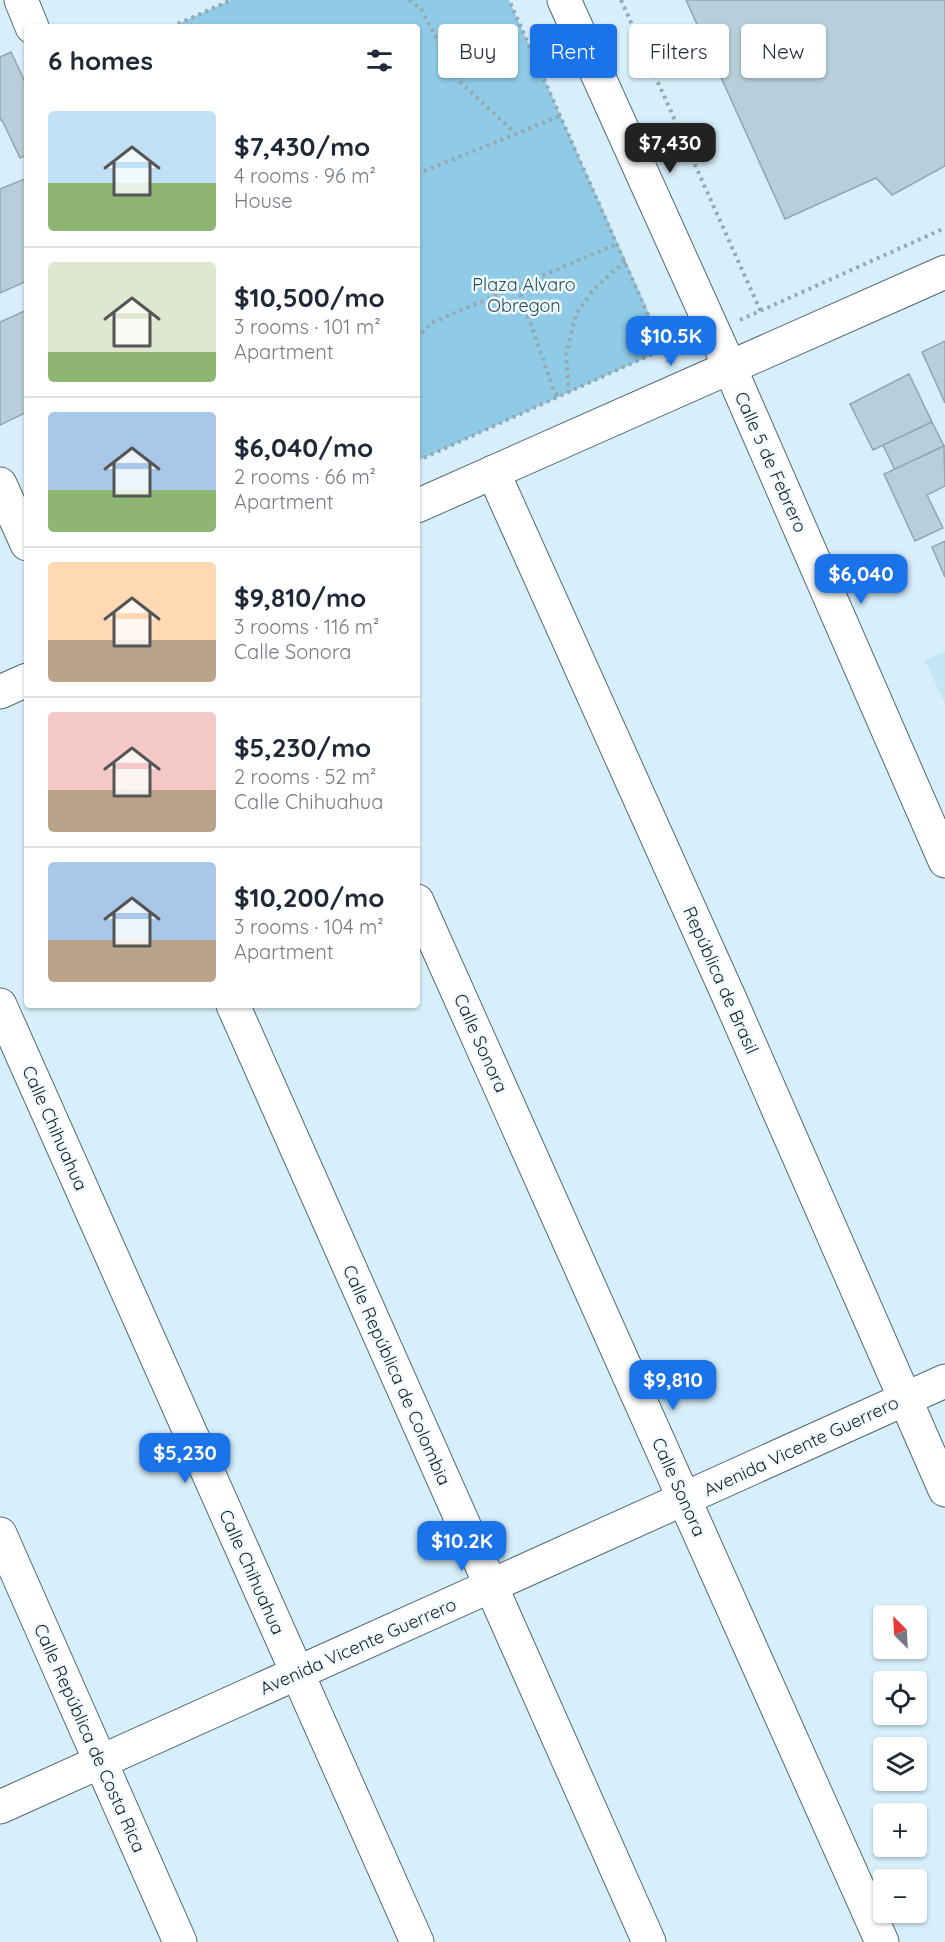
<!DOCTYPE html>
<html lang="en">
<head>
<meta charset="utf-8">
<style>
  body { margin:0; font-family:Quicksand,sans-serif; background:#f2f2f3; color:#1f2937; height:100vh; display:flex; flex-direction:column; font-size:22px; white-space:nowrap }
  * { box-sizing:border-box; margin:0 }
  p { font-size:20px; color:#747a83 }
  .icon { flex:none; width:33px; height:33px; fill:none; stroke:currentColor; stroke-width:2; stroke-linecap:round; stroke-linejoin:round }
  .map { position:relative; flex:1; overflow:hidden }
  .side { position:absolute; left:24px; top:24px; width:396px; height:984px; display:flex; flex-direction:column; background:#fff; border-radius:6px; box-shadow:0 2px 4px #0004 }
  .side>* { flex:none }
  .banner { position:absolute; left:438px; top:24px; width:417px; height:54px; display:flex; gap:12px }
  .needle { width:39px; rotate:336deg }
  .tools { position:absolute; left:873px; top:1605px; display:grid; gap:12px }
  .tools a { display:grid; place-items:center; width:54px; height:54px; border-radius:6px; background:#fff; box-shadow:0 2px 4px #0004; font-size:30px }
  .price { position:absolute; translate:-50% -51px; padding:0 14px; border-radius:12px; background:#1a73e8; color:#fff; font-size:20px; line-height:39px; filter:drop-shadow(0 2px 3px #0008) }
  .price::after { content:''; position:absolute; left:50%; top:36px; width:18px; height:14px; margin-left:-9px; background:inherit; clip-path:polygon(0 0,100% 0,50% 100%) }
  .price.on { background:#222; color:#fff }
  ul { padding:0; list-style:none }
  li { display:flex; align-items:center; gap:18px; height:150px; padding:0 24px }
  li+li { border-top:2px solid #e0e1e3 }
  li span { display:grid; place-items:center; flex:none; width:168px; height:120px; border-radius:6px; color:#555 }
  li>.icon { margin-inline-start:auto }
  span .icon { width:72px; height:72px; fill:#fffc; stroke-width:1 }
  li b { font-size:26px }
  h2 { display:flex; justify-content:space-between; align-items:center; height:72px; padding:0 24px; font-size:26px }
  .pill { padding:0 21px; border-radius:6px; background:#fff; box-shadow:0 2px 4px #0004; font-size:21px; line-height:54px }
  .pill.on { background:#1a73e8; color:#fff }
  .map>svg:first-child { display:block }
  .built { fill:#c4e5f4 }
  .green { fill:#8fcbe6 }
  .building { fill:#b7cfda; stroke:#8fa7b1; stroke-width:1.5 }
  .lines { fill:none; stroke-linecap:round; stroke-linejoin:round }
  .minor-casing { stroke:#546a73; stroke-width:35 }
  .major-casing { stroke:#546a73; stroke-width:35 }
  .path { stroke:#95a8b1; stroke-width:4; stroke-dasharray:3 4.5; stroke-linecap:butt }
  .minor { stroke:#fff; stroke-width:33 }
  .major { stroke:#fff; stroke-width:33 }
  .labels { text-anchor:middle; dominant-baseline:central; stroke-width:5; stroke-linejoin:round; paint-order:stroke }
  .park-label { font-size:18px; fill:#234b5c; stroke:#f0fafe }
  .street-label { font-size:18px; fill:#141d21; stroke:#f0fafe }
</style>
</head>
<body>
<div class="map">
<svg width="945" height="1942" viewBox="0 0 945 1942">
  <rect width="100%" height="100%" fill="#d7effb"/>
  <path class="built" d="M945 651V704L925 660Z"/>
  <path class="green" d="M231 0H509L665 349 417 461V27H171Z"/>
  <g class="building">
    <path d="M686 0H945V166L892 195 876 178 785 219Z"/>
    <path d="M11 52 27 86V155L20 158 2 120H0V57Z"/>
    <path d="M27 178V281L0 293V189Z"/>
    <path d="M27 310V412L0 425V322Z"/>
    <path d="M945 341V403L922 352Z"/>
    <path d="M909 374 932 422 873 450 850 404Z"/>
    <path d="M932 422 944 446 895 470 883 445Z"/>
    <path d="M944 446 945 486 927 495 943 528 915 541 884 474Z"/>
    <path d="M945 541V577L932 547Z"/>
  </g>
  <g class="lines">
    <defs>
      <g id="minor">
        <path d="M21 0 32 27"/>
        <path d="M493 472 729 997 945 1490"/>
        <path d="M0 484 27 544"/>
        <path d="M417 506 945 272"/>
        <path d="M0 692 27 680"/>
        <path d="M417 901 882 1942"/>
        <path d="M0 1005 417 1942"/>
        <path d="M233 1005 649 1942"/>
        <path d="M0 1534 180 1942"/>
      </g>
      <g id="major">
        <path d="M564 0 730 368 945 861"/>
        <path d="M0 1807 945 1381"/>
      </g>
    </defs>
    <use href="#minor" class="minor-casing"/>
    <use href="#major" class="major-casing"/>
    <g class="path">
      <path d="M409 0 421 9 458 80 516 134"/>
      <path d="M621 0 761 312"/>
      <path d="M171 27 231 0"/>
      <path d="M417 174 560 116"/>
      <path d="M518 287 553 388 558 397"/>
      <path d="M740 320 945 228"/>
      <path d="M417 339 431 323 617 244"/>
      <path d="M669 362 663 349 686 341"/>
      <path d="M569 393 566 355 576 314 594 289 625 261"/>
      <path d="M417 461 663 349 509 0"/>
    </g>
    <use href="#minor" class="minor"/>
    <use href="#major" class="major"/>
  </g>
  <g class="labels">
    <g class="park-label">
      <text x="524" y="284">Plaza Alvaro<tspan x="524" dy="21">Obregon</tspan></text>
    </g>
    <g class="street-label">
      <text transform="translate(771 462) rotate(66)">Calle 5 de Febrero</text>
      <text transform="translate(721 980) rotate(66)">República de Brasil</text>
      <text transform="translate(481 1043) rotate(66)">Calle Sonora</text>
      <text transform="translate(55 1128) rotate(66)">Calle Chihuahua</text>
      <text transform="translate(397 1375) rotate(66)">Calle República de Colombia</text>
      <text transform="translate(801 1446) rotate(-25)">Avenida Vicente Guerrero</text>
      <text transform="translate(679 1487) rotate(66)">Calle Sonora</text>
      <text transform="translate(252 1572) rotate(66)">Calle Chihuahua</text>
      <text transform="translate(358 1646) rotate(-24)">Avenida Vicente Guerrero</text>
      <text transform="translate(90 1738) rotate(66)">Calle República de Costa Rica</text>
    </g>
  </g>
</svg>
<div class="tools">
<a><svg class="needle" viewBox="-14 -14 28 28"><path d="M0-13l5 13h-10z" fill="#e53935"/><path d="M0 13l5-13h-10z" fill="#747a83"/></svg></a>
<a><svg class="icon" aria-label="locate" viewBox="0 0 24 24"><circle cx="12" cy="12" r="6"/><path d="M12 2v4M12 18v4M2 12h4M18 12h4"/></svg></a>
<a><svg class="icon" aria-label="layers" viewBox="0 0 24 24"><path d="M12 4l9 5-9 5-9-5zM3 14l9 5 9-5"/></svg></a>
<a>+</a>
<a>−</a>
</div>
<b class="price on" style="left:670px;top:174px">$7,430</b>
<b class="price" style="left:671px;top:367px">$10.5K</b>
<b class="price" style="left:861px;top:605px">$6,040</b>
<b class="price" style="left:673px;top:1411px">$9,810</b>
<b class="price" style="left:185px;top:1484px">$5,230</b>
<b class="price" style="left:462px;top:1572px">$10.2K</b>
<div class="banner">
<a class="pill">Buy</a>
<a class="pill on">Rent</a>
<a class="pill">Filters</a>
<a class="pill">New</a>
</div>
<section class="side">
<h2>6 homes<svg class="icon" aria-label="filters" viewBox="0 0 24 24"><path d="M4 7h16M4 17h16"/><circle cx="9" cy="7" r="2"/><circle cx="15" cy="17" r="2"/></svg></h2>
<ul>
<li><span style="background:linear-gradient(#bfe0f5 60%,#8fb573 0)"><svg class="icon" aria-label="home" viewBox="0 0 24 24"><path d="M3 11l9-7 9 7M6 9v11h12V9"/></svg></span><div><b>$7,430/mo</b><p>4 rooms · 96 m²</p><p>House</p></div></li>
<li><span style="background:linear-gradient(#dfe7d0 75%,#8fb573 0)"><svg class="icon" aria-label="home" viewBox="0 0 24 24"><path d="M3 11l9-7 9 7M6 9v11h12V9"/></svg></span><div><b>$10,500/mo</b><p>3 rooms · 101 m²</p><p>Apartment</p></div></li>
<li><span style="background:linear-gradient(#a9c7e8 65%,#8fb573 0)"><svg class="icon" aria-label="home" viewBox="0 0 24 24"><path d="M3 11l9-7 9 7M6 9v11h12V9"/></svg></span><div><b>$6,040/mo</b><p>2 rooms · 66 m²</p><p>Apartment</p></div></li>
<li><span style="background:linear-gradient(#ffd9b3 65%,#b9a48a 0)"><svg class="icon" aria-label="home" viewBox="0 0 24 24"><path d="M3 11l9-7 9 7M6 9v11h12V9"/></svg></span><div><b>$9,810/mo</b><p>3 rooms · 116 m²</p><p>Calle Sonora</p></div></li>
<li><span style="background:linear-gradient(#f6c9c9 65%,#b9a48a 0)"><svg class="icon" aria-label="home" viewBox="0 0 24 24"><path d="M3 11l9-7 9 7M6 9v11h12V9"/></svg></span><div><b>$5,230/mo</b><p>2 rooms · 52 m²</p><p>Calle Chihuahua</p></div></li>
<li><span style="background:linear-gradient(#a9c7e8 65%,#b9a48a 0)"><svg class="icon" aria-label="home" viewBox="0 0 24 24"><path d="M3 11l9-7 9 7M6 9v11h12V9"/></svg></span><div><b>$10,200/mo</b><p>3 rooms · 104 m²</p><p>Apartment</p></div></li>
</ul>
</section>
</div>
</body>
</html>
